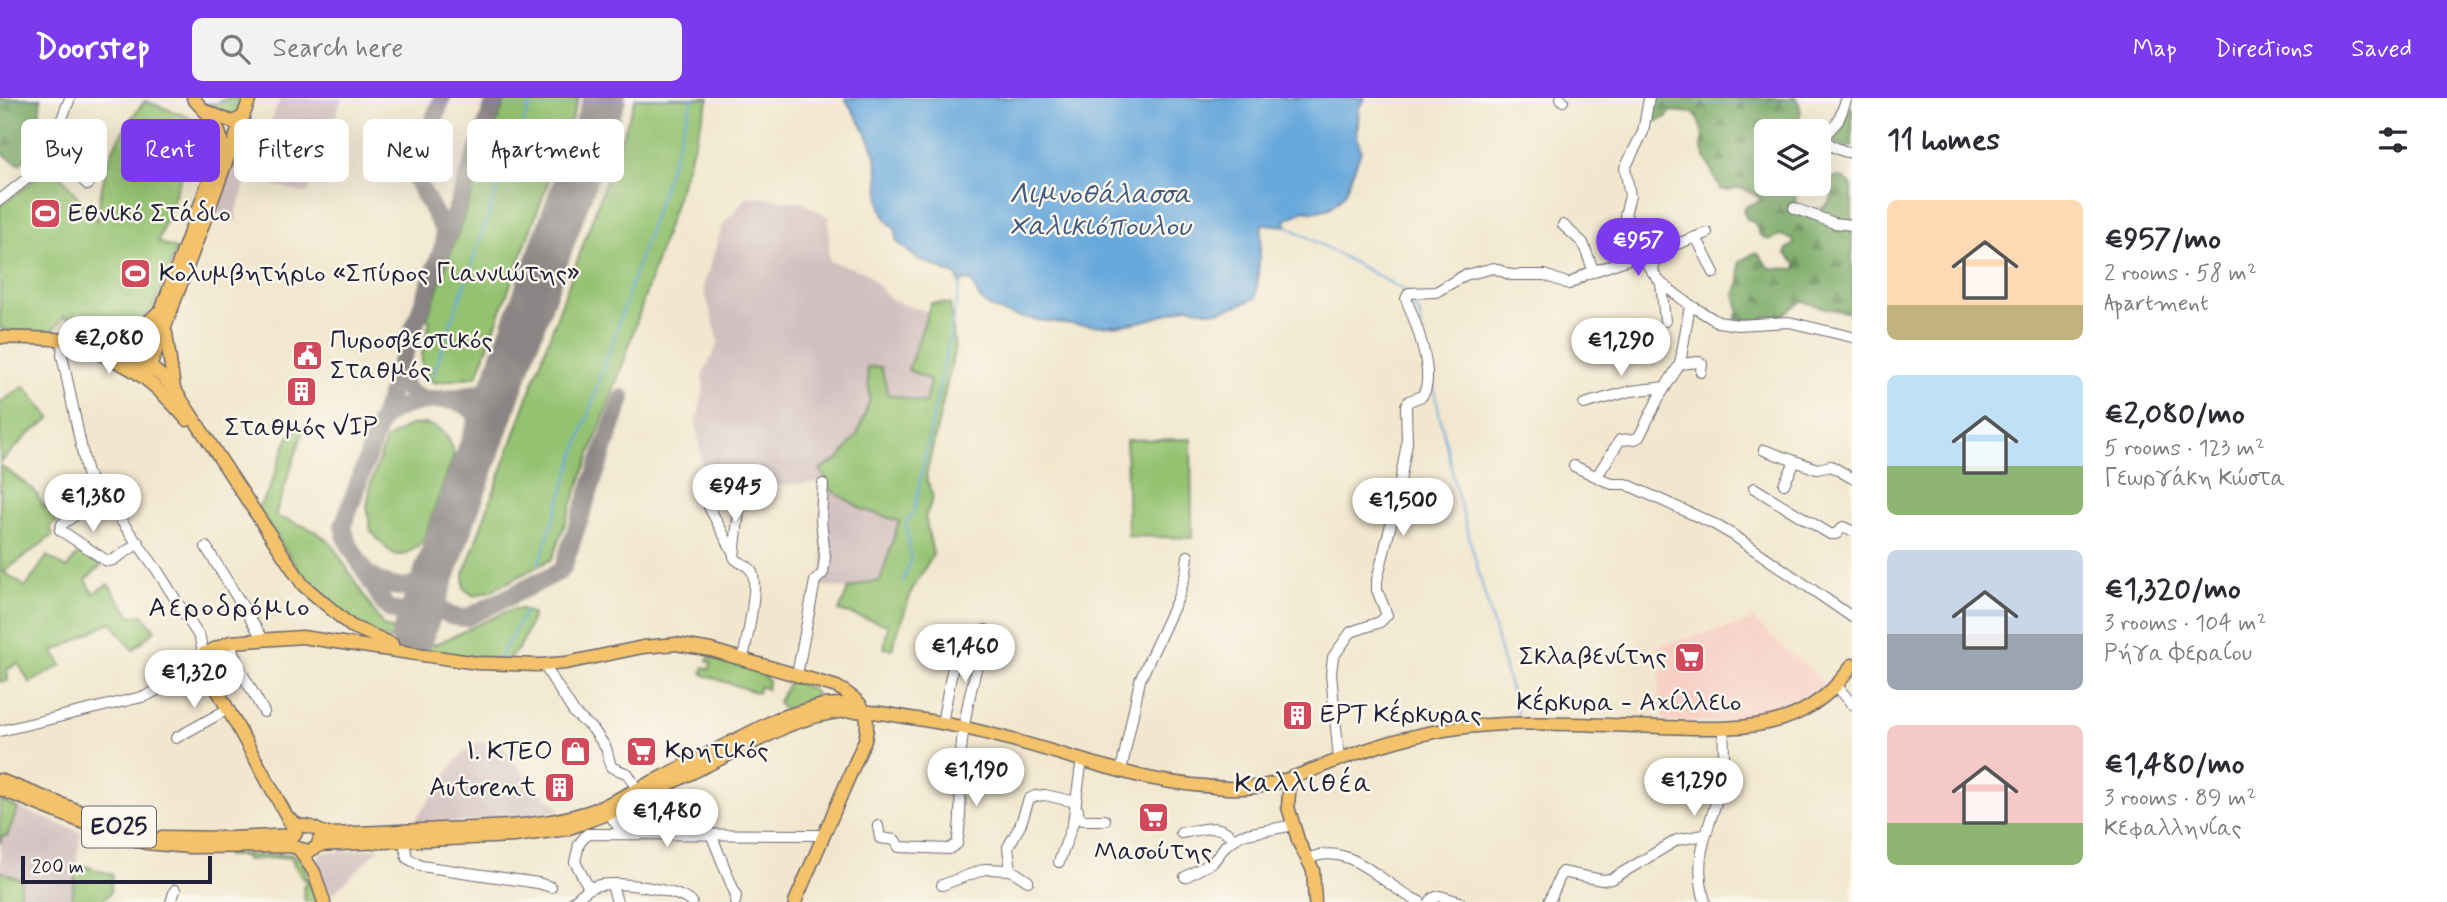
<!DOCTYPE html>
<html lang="en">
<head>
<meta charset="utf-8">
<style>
  body { margin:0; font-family:Mynerve,sans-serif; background:#f2f2f3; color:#2b2b33; height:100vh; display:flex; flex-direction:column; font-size:26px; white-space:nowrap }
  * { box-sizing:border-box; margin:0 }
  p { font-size:23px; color:#7c7c81 }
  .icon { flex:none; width:38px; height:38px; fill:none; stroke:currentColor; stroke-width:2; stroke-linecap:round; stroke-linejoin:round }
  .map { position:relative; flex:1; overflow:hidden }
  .details { display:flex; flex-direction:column; background:#fff; width:595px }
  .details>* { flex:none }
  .banner { position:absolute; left:21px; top:21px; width:665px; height:63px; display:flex; gap:14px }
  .controls { position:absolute; left:1754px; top:21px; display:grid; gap:14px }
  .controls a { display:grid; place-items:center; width:77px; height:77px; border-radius:10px; background:#fff; box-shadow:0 7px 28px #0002; font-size:35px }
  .scale { position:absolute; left:21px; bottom:18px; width:191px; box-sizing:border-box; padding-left:7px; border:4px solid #22223b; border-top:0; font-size:19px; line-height:24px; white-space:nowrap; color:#22223b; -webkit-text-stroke:5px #fbf7ec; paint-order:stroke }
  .price { position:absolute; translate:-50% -60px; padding:0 16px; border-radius:24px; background:#fff; color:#222; font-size:23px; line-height:46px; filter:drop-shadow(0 2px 4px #0008) }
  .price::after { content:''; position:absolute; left:50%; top:42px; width:21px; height:16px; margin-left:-10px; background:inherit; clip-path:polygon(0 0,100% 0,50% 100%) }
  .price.on { background:#7c3aed; color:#fff }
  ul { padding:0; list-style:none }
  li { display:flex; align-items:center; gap:21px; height:175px; padding:0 35px }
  li span { display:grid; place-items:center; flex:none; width:196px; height:140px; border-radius:10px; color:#555 }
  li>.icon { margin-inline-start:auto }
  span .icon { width:84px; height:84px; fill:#fffc; stroke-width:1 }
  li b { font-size:30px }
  h2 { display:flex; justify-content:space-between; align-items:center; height:84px; padding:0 35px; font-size:30px }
  .tag { padding:0 24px; border-radius:10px; background:#fff; box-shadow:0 7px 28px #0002; font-size:24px; line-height:63px }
  .tag.on { background:#7c3aed; color:#fff }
  header { display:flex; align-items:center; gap:42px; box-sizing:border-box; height:98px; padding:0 35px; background:#7c3aed; color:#fff }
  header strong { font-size:33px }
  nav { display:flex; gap:38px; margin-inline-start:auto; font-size:24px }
  .search { width:490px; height:63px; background:#f2f2f3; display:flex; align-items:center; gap:18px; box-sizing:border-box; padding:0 24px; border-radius:10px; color:#7c7c81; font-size:26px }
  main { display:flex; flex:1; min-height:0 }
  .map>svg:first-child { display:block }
  .built { fill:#f7d1c6 }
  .industrial { fill:#d2bfbf }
  .green { fill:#94c271; stroke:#5b7256; stroke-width:2 }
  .forest { fill:url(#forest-firs); stroke:#4c654f; stroke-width:2 }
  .water { fill:#68a8db; stroke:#45658b; stroke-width:2 }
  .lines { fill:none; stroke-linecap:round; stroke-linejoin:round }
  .stream { stroke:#68a8db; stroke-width:2 }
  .taxiway { stroke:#8a8484; stroke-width:18 }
  .runway { stroke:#8a8484; stroke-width:42 }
  .minor-casing { stroke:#6b676e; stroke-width:12 }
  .major-casing { stroke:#6b676e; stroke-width:15 }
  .minor { stroke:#fff; stroke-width:10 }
  .major { stroke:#f3c26a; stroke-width:12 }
  .labels { text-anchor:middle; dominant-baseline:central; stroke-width:5; stroke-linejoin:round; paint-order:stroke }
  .shield { fill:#fbf7ec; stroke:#636270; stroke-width:2 }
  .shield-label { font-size:24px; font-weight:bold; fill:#22223b }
  .poi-label { font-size:26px; fill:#22223b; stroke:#fbf7ec; text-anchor:start }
  .street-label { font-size:26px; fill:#22223b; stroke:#fbf7ec }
  .water-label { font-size:28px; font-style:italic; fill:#3e587b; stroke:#fbf7ec }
  .neighbourhood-label { font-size:28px; letter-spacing:2px; fill:#22223b; stroke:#fbf7ec }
</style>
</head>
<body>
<header>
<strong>Doorstep</strong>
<div class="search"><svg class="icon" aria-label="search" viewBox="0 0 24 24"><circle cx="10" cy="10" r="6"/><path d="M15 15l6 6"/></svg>Search here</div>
<nav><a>Map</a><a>Directions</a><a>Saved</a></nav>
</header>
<main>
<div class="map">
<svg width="1852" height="804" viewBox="0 0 1852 804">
  <defs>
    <pattern id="forest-firs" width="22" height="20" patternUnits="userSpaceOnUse" patternTransform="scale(1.75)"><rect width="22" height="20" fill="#77a863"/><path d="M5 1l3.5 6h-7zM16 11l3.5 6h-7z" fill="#618853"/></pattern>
  </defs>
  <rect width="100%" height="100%" fill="#fbf7ec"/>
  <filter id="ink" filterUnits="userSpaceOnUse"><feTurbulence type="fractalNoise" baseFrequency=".0143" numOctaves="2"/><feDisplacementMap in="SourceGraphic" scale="14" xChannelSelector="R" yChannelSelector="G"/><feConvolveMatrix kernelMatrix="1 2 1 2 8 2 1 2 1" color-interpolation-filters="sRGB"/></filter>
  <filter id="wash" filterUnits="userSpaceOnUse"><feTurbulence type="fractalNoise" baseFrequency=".00686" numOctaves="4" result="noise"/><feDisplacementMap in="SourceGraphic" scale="28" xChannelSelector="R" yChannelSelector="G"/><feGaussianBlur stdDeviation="1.57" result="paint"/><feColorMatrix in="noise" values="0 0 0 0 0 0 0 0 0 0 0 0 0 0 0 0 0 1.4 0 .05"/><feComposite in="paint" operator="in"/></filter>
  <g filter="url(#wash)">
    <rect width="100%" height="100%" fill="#f2e7ce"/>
    <path class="built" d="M1750 518 1785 552 1806 568 1827 590 1815 599 1786 615 1744 624 1664 623 1658 604 1660 573 1667 569 1654 551 1663 546 1751 524Z"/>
    <g class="industrial">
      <path d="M280 0H342L308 95H301L250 80 247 81 236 114 237 124 214 114 240 40 269 28Z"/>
      <path d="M748 98 801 104 829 119V163L865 174 893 203 928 214 908 272 930 282 925 306 887 296 881 269 858 335 839 361 864 412 899 423 880 484 864 485 848 491 817 487 823 478 819 384 748 391 746 400 735 397 734 393 704 383 696 324 704 290 702 278 719 244 703 189 723 126Z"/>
      <path d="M480 644 501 647 530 684 560 711 527 720 412 727 455 664 470 649Z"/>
      <path d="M18 710 81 734 71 804H18L22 783 0 773V745L4 737 7 738Z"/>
      <path d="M380 750 333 796H329L318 768 317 763 321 755Z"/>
    </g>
    <g class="green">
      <path d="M226 0H242L236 19 207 12 205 8 209 5 216 6 221 2 224 3Z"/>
      <path d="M506 0H579L477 278 435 285C411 275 426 240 430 223L427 221Z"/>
      <path d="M636 0H709L623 266 552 461 493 492 474 498 464 491V476Z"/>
      <path d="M145 3 197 22 200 27 158 144 176 151C164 183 157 225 118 232 108 234 95 233 85 233L80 232 78 226 64 218C53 240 32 236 11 235L7 231H0V108L53 68 97 123C103 70 110 45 145 3Z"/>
      <path d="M931 205 950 206 955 250 926 378 933 400 925 419 933 456 912 492 892 551 884 550 888 527 839 513 848 491 864 485 880 483 899 423 864 412 832 393 820 371 839 361 858 335 870 301 867 269H881L888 296 925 305 930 282 908 272Z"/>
      <path d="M152 225 141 258 104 242Z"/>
      <path d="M24 288 51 320 29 336 0 365V305Z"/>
      <path d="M425 326C443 330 450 339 454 357L422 445 404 457H397L388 452 371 433 367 409 371 385 386 342 410 327Z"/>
      <path d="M298 329 304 331 275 418C296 425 317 430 333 448L383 528 434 547 512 511H522L533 516C525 538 524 550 504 563L435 555 369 535 311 490 257 410C276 392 281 338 298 329Z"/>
      <path d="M1191 341 1192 440 1128 438 1126 342Z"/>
      <path d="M0 367 34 392 44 409 93 388 102 399 50 428 53 437 4 474 26 489 47 458 67 470 80 453 101 468 86 481 93 495 108 486 131 518 143 517 155 532 133 552 111 524 53 554 62 567 30 585 18 565 7 572 8 583 0 584Z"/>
      <path d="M709 559 772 575 764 578 768 582 767 591 760 588 758 595 704 577 702 574 704 569 709 571 712 565 707 563Z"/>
      <path d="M790 582 812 591 816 596 811 601 783 611 778 604Z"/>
      <path d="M0 702 18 710 7 738 4 737 0 745Z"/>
      <path d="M226 755 254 757 293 756 294 759 301 761 317 804H305L303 788 306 787 305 780H302L290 759 246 762 245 758H226Z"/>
      <path d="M85 768 113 777 110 796 104 801V804H71L76 772Z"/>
      <path d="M0 773 22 782 18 804H0Z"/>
    </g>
    <g class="forest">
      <path d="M0 0H41L36 55 19 66 0 54Z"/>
      <path d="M1651 0H1797L1801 12 1797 33H1766V86H1804L1795 95 1796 108C1816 119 1839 107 1831 84L1833 80C1841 77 1846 82 1852 88V214C1834 215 1819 206 1801 204L1782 217 1764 219 1761 222H1735L1739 213 1735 196 1740 183 1739 164 1754 155 1758 156 1770 170 1797 171 1796 166 1786 156 1787 151 1794 146 1793 141 1780 137 1769 142 1760 137 1755 125 1747 121 1743 113 1745 109 1762 102C1757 98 1746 91 1739 90 1731 90 1729 94 1720 91L1701 50 1704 39 1697 19 1693 15 1671 13C1667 21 1658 24 1648 23Z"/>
      <path d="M1852 8V48L1846 50 1833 44Z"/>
    </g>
    <path class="water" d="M845 0H1365L1359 10 1357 39 1361 53 1344 97 1330 110 1313 114 1306 112 1285 122 1287 128 1262 126 1256 200C1228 211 1219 219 1188 208 1164 218 1135 227 1108 228 1082 228 1012 222 990 209 980 204 975 193 972 183L964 182 960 187 957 178 916 160 896 143V132C871 110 883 88 876 60 871 38 856 19 845 0Z"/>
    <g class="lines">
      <g class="stream">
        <path d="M1287 128 1407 194"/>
        <path d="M1410 198 1420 218 1422 229"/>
        <path d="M433 277 495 98 533 0"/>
        <path d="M1432 282 1455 387 1518 619"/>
        <path d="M539 465 693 0"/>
        <path d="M903 484 911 460 906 425 914 413 960 187"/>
        <path d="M499 561 526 512"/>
      </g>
      <g class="taxiway">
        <path d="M442 0 415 73V80L443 131 445 143"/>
        <path d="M400 265C400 280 405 296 421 300 439 304 482 297 497 286 501 282 504 277 508 273"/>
        <path d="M380 323C392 310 406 307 423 304 459 297 488 309 480 351"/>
        <path d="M435 474C429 499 437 520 466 520L559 474 563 469 622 300"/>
        <path d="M368 476C398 499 425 490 441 458"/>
        <path d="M400 514 389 511 384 506 347 443 343 428 496 0"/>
      </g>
      <path class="runway" d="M412 539 605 0"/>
    </g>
  </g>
  <g filter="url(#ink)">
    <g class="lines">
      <defs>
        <g id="minor">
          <path d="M1561 0 1563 3"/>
          <path d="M1847 0 1838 23 1823 39C1828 48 1842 53 1852 55"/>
          <path d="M52 51 88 87"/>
          <path d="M0 102 44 67 70 0"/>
          <path d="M1794 110 1834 125 1852 127"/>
          <path d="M1563 127 1583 145 1594 174"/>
          <path d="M1696 139 1714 175"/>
          <path d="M1640 157 1639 139 1625 117 1630 98 1625 70 1643 34 1649 0"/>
          <path d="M1653 175 1655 157 1658 153 1707 135"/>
          <path d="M1661 185 1665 223"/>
          <path d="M1680 266 1690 207"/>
          <path d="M1584 306 1631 293 1665 289"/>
          <path d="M1764 352 1817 371 1831 368 1852 380"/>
          <path d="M1574 368 1612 386H1626L1714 426 1733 437 1852 519"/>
          <path d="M1597 378 1620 342 1635 341 1639 339 1659 299 1680 266 1699 264 1702 266 1701 274"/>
          <path d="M1784 386 1795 364"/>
          <path d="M1754 390 1830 436H1836L1843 429 1852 433"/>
          <path d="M741 393 734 459C738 466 746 465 751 472 760 483 746 546 743 561"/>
          <path d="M104 399 62 426 60 432 107 463 113 462 139 445"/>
          <path d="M709 409 734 456"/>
          <path d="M206 449 263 541"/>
          <path d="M230 544 238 568 264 614"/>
          <path d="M956 558 979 563"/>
          <path d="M544 567 575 616 593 631 606 650 611 669 628 676 637 692"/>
          <path d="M797 577 815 483 823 475 825 459 821 422 823 386"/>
          <path d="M1836 587 1852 606"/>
          <path d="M942 625 958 542"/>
          <path d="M0 633 146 598 161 590 203 556 200 540 157 472 87 376 62 257 63 243"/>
          <path d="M176 640 228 611"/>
          <path d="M1339 661 1331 576 1333 559 1351 534 1380 524 1387 517 1377 492V482L1396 406 1407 345 1406 307 1409 303 1422 298C1437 279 1415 222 1406 201L1409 195 1436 194 1465 177 1494 170 1511 177H1545L1569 186 1586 176 1640 157 1661 185 1690 207 1718 224 1738 227 1789 224 1852 239"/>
          <path d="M1121 673 1140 582 1178 500 1186 475 1188 458"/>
          <path d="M607 709 614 723 624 735"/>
          <path d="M1078 712 1079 719 1082 722H1105"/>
          <path d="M878 728 880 740 895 742 899 749 949 751 957 746C963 716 959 685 961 654 964 613 976 573 986 532"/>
          <path d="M1181 735C1202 732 1219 723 1234 741"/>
          <path d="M711 736 736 798 735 804"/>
          <path d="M404 743 407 760 421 768 538 785 551 789"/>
          <path d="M1308 761C1350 741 1382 788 1420 804"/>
          <path d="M1059 764 1073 725 1082 661"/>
          <path d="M1185 779 1213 764 1226 747 1241 737 1294 727"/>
          <path d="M1028 783 1011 772 1008 749 1020 728 1029 701 1035 698 1045 697 1076 704"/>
          <path d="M612 787 617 804"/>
          <path d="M942 787 985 771 1011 772"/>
          <path d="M589 790 575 764 579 746 587 736 822 737"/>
          <path d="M171 804 175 792"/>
          <path d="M573 804C580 798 586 791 595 788 618 782 673 791 692 804"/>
          <path d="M1430 804 1433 800 1440 798 1460 804"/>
          <path d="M1549 804 1562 774 1602 782 1612 781 1677 742 1704 737"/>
          <path d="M1705 804C1691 753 1711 732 1721 685 1725 667 1724 649 1723 630"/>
        </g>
        <g id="major">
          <path d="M208 14 232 24 243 19"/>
          <path d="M166 235 174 290"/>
          <path d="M0 239C65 242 129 237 175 292L303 487 351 528 392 546"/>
          <path d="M88 240C115 235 137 239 157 215"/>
          <path d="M81 248C131 267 152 281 187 322"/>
          <path d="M138 275 221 50C224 28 205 15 193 0"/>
          <path d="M146 280 250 0"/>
          <path d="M1290 681 1288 709 1299 745 1313 772 1315 804"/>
          <path d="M0 682 117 728"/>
          <path d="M0 691 92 728 146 745 189 749 290 748 309 753 317 749 320 740"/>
          <path d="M288 720 298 727 311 729 327 736C365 735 403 733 441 731 495 729 552 729 602 709L779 620 823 607 859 605"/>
          <path d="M296 735 209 577 203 556 230 544 302 539 477 565 539 567 566 565 643 549 676 546 711 552 837 589C861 602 872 614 865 642L795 804"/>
          <path d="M162 739 232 740 295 737"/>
          <path d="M318 747 514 738 567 731 610 715 787 628C807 620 826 615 846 613 873 612 898 618 924 622 999 634 1070 661 1144 679 1171 685 1199 688 1227 690 1268 693 1301 676 1338 662 1370 650 1401 640 1434 634 1505 620 1590 627 1662 629 1703 630 1744 633 1783 621 1811 612 1837 591 1852 567"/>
          <path d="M299 751 314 774 324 804"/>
        </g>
      </defs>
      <use href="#minor" class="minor-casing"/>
      <use href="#major" class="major-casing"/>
      <use href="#minor" class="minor"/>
      <use href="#major" class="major"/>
    </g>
  </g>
  <defs>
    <symbol id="stadium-square" viewBox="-11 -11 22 22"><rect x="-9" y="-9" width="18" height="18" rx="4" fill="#d1495b" stroke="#fbf7ec"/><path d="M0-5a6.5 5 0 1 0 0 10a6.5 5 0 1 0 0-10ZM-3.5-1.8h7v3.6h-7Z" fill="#fff"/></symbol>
    <symbol id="civic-square" viewBox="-11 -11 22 22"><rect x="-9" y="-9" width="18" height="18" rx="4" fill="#d1495b" stroke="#fbf7ec"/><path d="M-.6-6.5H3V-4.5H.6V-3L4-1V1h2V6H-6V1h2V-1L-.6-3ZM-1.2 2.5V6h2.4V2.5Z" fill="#fff"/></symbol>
    <symbol id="building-square" viewBox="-11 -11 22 22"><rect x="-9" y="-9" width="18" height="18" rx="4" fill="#d1495b" stroke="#fbf7ec"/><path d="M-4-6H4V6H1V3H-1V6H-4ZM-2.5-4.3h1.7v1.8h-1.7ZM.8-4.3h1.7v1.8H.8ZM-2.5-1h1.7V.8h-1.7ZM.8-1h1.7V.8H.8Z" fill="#fff"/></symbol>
    <symbol id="supermarket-square" viewBox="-11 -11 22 22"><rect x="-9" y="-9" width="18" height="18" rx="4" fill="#d1495b" stroke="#fbf7ec"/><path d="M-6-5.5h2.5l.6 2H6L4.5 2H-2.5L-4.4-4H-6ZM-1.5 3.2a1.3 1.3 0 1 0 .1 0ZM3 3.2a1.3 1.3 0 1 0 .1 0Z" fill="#fff"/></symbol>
    <symbol id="shop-square" viewBox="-11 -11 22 22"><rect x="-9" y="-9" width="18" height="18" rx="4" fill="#d1495b" stroke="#fbf7ec"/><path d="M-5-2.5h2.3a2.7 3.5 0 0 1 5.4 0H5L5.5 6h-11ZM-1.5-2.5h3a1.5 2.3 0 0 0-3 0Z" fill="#fff"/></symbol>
  </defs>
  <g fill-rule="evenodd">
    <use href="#stadium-square" x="28" y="98" width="35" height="35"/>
    <use href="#stadium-square" x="118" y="158" width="35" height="35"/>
    <use href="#civic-square" x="290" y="240" width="35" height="35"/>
    <use href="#building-square" x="284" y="276" width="35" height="35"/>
    <use href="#supermarket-square" x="1672" y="542" width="35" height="35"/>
    <use href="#building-square" x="1280" y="600" width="35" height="35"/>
    <use href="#supermarket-square" x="624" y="636" width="35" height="35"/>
    <use href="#shop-square" x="558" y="636" width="35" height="35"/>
    <use href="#building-square" x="542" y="672" width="35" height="35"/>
    <use href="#supermarket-square" x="1136" y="702" width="35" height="35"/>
  </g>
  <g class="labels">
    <rect class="shield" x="82" y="708.5" width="74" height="41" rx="5"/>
    <g class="shield-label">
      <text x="119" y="729">ΕΟ25</text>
    </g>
    <g class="poi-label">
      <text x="68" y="116">Εθνικό Στάδιο</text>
      <text x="159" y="176">Κολυμβητήριο «Σπύρος Γιαννιώτης»</text>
      <text x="330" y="243">Πυροσβεστικός<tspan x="330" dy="30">Σταθμός</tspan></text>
      <text x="301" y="330" text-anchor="middle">Σταθμός VIP</text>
      <text x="1667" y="559" text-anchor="end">Σκλαβενίτης</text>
      <text x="1320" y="617">ΕΡΤ Κέρκυρας</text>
      <text x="665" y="653">Κρητικός</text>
      <text x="553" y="654" text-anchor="end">Ι. ΚΤΕΟ</text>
      <text x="536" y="690" text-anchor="end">Autorent</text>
      <text x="1153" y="754" text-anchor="middle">Μασούτης</text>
    </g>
    <g class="street-label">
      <text x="1629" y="605">Κέρκυρα - Αχίλλειο</text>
    </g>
    <g class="water-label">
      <text x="1100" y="97">Λιμνοθάλασσα<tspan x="1100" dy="32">Χαλικιόπουλου</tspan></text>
    </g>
    <g class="neighbourhood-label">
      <text x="230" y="510">Αεροδρόμιο</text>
      <text x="1304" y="686">Καλλιθέα</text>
    </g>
  </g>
</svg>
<div class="controls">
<a><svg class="icon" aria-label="layers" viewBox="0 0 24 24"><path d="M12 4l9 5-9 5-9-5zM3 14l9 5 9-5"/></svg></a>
</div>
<div class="scale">200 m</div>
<b class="price on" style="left:1638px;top:180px">€957</b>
<b class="price" style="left:109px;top:278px">€2,080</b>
<b class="price" style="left:1621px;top:280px">€1,290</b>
<b class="price" style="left:735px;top:426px">€945</b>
<b class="price" style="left:93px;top:436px">€1,380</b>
<b class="price" style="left:1403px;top:440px">€1,500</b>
<b class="price" style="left:965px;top:586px">€1,460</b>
<b class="price" style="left:194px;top:612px">€1,320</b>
<b class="price" style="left:976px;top:710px">€1,190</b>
<b class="price" style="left:1694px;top:720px">€1,290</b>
<b class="price" style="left:667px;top:751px">€1,480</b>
<div class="banner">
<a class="tag">Buy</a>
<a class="tag on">Rent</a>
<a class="tag">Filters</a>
<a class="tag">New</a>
<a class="tag">Apartment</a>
</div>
</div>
<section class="details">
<h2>11 homes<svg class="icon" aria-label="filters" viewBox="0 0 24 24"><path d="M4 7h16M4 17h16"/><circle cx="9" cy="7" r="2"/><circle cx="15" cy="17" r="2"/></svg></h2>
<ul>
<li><span style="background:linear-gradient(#ffd9b3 75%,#c2b280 0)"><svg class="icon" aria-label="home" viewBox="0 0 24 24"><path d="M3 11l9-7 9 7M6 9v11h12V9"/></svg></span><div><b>€957/mo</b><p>2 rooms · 58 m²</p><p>Apartment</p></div></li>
<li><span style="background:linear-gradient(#bfe0f5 65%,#8fb573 0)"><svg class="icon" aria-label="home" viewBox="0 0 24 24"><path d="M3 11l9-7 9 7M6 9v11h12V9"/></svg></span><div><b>€2,080/mo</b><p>5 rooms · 123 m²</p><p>Γεωργάκη Κώστα</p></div></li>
<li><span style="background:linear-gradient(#c9d6e8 60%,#9aa5b1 0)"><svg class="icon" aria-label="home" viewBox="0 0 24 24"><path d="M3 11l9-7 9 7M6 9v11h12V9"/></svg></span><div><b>€1,320/mo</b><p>3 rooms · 104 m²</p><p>Ρήγα Φεραίου</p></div></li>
<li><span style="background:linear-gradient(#f6c9c9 70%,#8fb573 0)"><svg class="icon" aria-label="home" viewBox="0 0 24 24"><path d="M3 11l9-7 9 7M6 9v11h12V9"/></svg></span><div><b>€1,480/mo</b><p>3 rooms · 89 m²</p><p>Κεφαλληνίας</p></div></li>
</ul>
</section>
</main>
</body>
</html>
